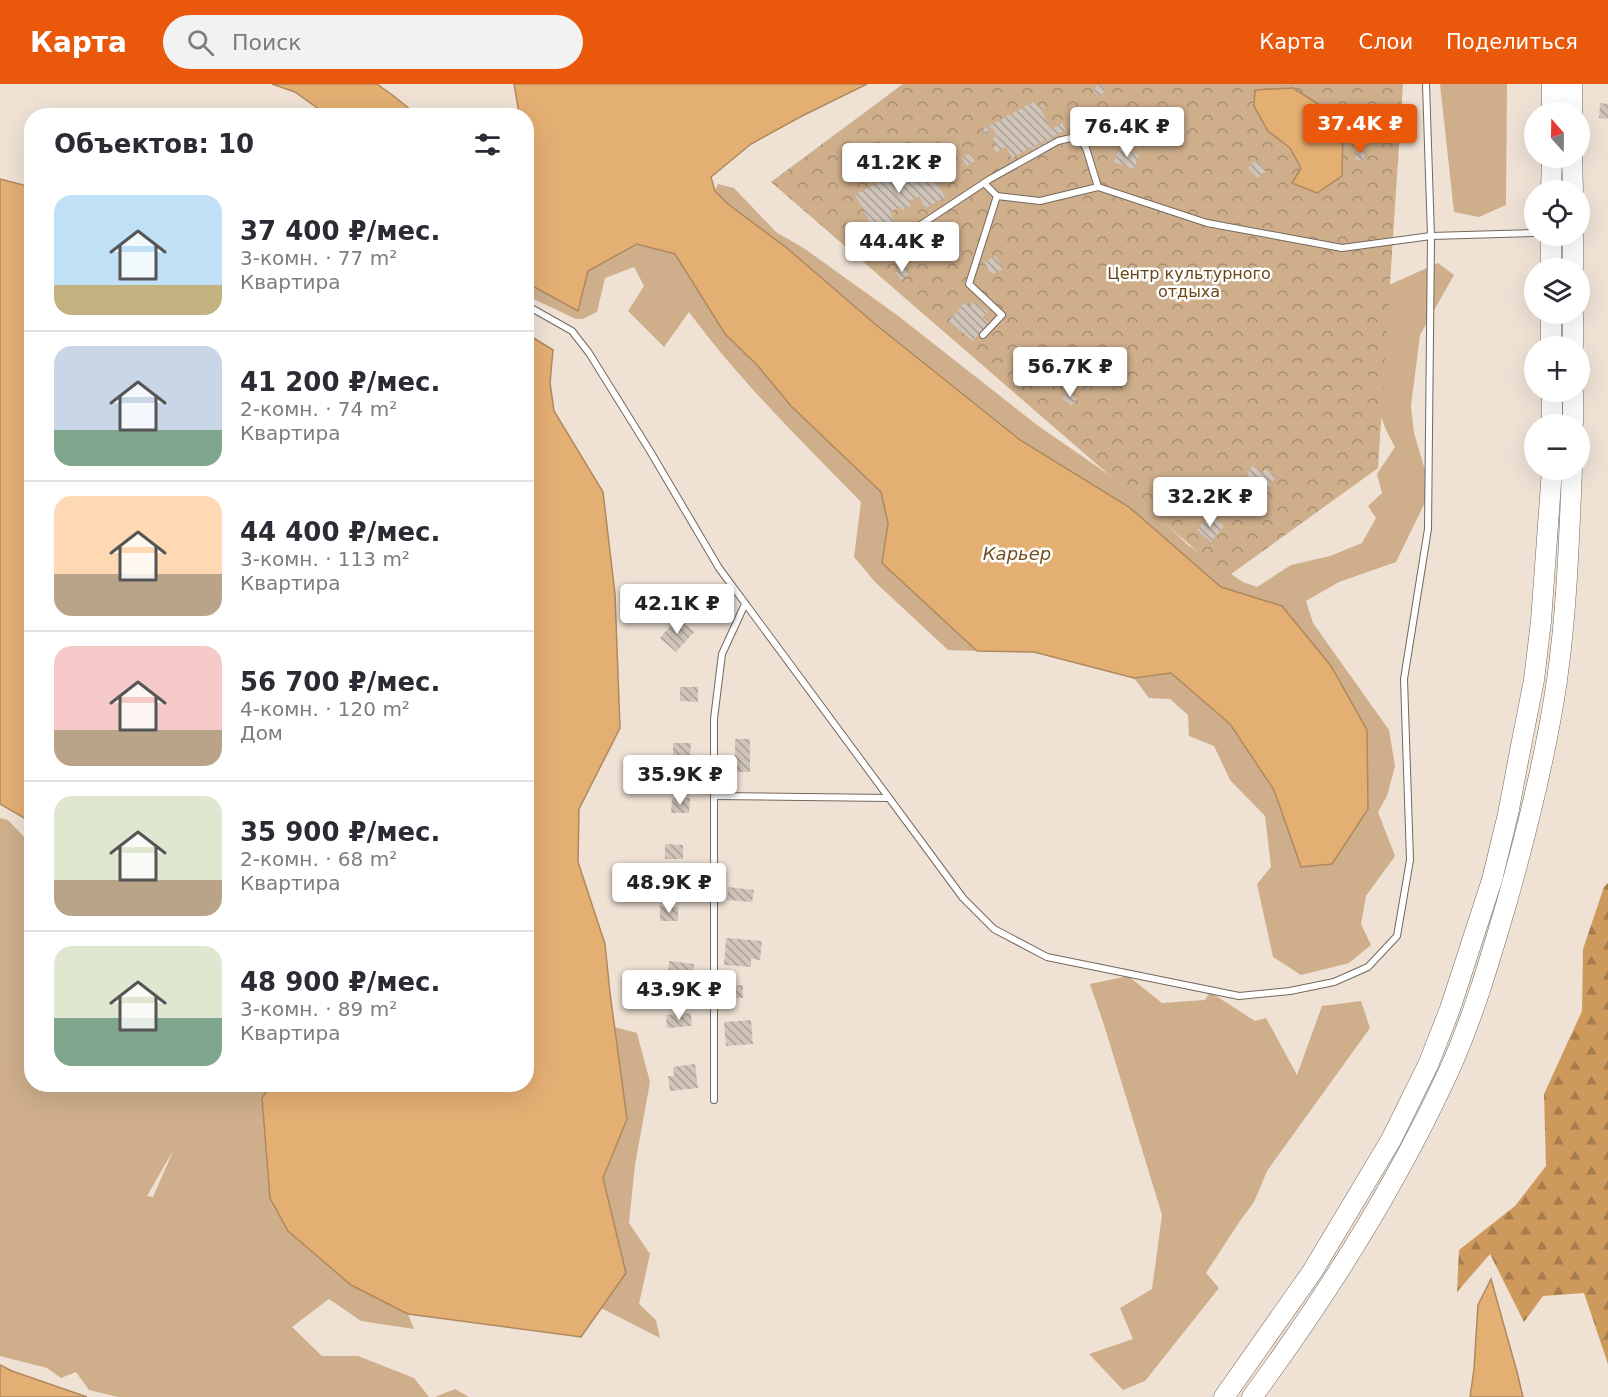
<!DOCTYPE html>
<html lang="ru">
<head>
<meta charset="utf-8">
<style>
  body { margin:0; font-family:"DejaVu Sans",sans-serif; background:#f2f2f3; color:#2b2b33; height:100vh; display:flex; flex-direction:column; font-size:22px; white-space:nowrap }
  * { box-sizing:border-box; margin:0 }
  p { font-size:20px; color:#7c7c81 }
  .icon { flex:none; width:33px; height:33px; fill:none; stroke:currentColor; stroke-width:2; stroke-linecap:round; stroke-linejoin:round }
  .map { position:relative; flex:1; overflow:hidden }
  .sheet { position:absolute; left:24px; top:24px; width:510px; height:984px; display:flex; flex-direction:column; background:#fff; border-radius:24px; box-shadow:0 6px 24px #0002 }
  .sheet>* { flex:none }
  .needle { width:39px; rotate:340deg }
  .buttons { position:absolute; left:1524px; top:18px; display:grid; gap:12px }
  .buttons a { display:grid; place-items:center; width:66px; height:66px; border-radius:50%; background:#fff; box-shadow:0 6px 24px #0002; font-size:30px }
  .price { position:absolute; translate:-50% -51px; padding:0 14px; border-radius:6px; background:#fff; color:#222; font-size:20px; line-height:39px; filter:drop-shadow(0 2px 3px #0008) }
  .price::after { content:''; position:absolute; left:50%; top:36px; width:18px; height:14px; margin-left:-9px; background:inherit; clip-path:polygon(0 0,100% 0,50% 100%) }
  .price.selected { background:#ea580c; color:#fff }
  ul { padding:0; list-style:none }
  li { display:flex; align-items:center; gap:18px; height:150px; padding:0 30px }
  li+li { border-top:2px solid #e1e1e2 }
  li span { display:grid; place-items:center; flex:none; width:168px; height:120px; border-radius:18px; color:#555 }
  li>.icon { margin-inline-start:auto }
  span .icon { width:72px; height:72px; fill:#fffc; stroke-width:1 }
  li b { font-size:26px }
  h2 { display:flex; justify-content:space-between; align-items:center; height:72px; padding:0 30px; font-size:26px }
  header { display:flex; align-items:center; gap:36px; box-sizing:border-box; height:84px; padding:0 30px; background:#ea580c; color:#fff }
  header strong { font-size:28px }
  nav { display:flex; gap:33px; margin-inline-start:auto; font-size:21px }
  .search { width:420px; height:54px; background:#f2f2f3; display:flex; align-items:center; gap:15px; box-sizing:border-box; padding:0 21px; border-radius:33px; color:#7c7c81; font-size:22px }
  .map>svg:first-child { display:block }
  .grass { fill:#ceae8b; fill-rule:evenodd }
  .forest { fill:url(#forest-firs) }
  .park { fill:url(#park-crowns) }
  .water { fill:#e4af73; stroke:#af895d; stroke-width:1.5 }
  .building { fill:url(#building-back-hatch) }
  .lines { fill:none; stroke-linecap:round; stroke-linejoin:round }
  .service-casing { stroke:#73685d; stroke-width:8 }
  .trunk-casing { stroke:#73685d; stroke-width:21 }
  .service { stroke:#fff; stroke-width:6 }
  .trunk { stroke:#fff; stroke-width:20 }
  .labels { text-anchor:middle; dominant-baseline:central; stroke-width:5; stroke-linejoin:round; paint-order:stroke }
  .park-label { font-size:16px; fill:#6a4619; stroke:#fff }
  .water-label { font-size:18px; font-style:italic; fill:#724e22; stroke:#fff }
</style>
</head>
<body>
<header>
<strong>Карта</strong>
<div class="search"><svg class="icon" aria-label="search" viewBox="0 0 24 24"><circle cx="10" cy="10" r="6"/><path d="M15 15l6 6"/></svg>Поиск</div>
<nav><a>Карта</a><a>Слои</a><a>Поделиться</a></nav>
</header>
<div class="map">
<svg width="1608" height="1313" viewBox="0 0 1608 1313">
  <defs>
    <pattern id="forest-firs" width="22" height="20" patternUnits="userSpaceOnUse" patternTransform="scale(1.5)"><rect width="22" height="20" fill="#cd995d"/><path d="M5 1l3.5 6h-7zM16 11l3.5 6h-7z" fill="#a77d4d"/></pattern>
    <pattern id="park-crowns" width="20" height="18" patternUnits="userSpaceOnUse" patternTransform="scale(1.5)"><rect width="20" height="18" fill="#ceae8b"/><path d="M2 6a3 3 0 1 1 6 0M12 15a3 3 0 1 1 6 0" fill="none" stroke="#a88e72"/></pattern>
    <pattern id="building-back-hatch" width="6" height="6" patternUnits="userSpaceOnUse" patternTransform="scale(1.5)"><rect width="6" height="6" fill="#d1c5b9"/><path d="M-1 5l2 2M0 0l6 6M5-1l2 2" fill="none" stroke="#aaa097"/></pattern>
  </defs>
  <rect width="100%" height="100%" fill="#efe2d5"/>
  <g class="grass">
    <path d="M1440 0H1507L1506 121 1479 133 1454 128Z"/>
    <path d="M718 100 734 104 776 148 805 165 897 231 1037 341 1128 404 1188 461 1243 498 1257 503 1291 481 1330 472 1362 459 1376 434 1368 422 1382 409 1377 390 1395 363 1386 346 1376 319 1380 205 1438 179 1454 191 1420 251 1411 322 1414 349 1431 406 1396 478 1339 498 1306 517 1313 539 1389 646 1395 682 1387 712 1378 728 1395 772 1366 812 1361 840 1371 861 1349 879 1301 891 1273 873 1257 800 1271 783 1265 732 1230 696 1214 662 1189 652 1188 631 1170 615 1149 614 1134 594 1171 589 1230 640 1274 706 1301 783 1282 522 1221 503 1129 423 1020 356 874 240 788 165 728 120 715 107Z"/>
    <path d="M637 160 675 170 725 250 758 282 791 322 881 408 888 439 882 479 977 567 948 566 875 498 854 473 861 418C801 357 740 297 689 228L664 263 628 227 644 202 634 183 605 194 597 228 583 235H576L527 212V199L578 227 588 187Z"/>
    <path d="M0 734 8 736 31 760 32 1000 271 1001 262 1014 270 1114 288 1147 351 1201 408 1230 414 1245 361 1237 329 1215 292 1243 322 1272H358L414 1294 429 1313H118L89 1306 76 1288 61 1294 47 1284 0 1272ZM174 1065 153 1113 147 1112Z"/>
    <path d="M1128 892 1162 919 1205 916 1210 908 1255 937 1266 934 1297 991 1322 922 1361 917 1370 944 1267 1087 1254 1118 1240 1137 1206 1189 1219 1204 1145 1297 1123 1306 1089 1270 1133 1255 1120 1224 1152 1205 1162 1131 1105 944 1090 900Z"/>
    <path d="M614 943 637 949 650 998 635 1081 629 1139 650 1170 639 1220 656 1236 660 1254 601 1224 626 1189 603 1094 627 1035Z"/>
    <path d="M455 1305 469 1313H435Z"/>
  </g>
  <path class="forest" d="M1608 799V1280L1584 1209 1543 1212 1524 1238 1490 1170 1457 1208 1459 1166 1515 1122 1546 1082 1544 1010 1582 927 1583 865 1604 803Z"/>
  <path class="park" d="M903 0H1403L1378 384 1227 493 771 98Z"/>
  <g class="water">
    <path d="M272 0H377L395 13 417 31H327L295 8Z"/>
    <path d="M514 0H867L802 32 751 60 711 93 715 107 728 120 788 165 875 240 1020 356 1129 423 1221 503 1282 522 1331 582 1367 646 1368 725 1332 780 1301 783 1274 706 1230 640 1171 589 1134 594 1034 568 977 567 882 479 888 439 881 408 791 322 758 282 725 250 675 170 637 160 588 187 578 227 527 199 526 32 518 31 519 29Z"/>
    <path d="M1293 4 1343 36 1342 92 1317 109 1292 99 1301 84 1290 64 1268 47 1254 22 1255 6Z"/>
    <path d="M0 95 31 103V738L0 720Z"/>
    <path d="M527 250 553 266 550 299 554 327 603 408 615 510 620 644 579 725 578 778 605 860 610 909 627 1035 603 1094 626 1189 581 1253 408 1230 351 1201 288 1147 270 1114 262 1014 271 1001 526 1000Z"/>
    <path d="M1491 1195 1517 1288 1523 1313H1470L1474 1285 1478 1221Z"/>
    <path d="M0 1281 12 1287 87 1313H0Z"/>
  </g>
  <g class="building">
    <path d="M1099 0 1106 6 1099 13 1093 6Z"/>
    <path d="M1035 17 1038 23 1042 21 1044 25 1041 27 1051 46 1062 39 1066 46 1034 62 1035 64 1054 53 1056 56 1034 68 1032 63 1012 74 1006 63 996 68 993 63 996 62 992 55 997 52 993 44 986 47 989 53 987 54 982 46Z"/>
    <path d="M1600 19 1608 20V35L1599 34Z"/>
    <path d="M1119 64 1139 71 1134 85 1114 78Z"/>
    <path d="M1357 64 1365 65 1364 77 1355 76Z"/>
    <path d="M970 69 975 77 967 82 962 74Z"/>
    <path d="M923 74 945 113 925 124 919 112 909 118 911 122 902 126 900 123 890 128 896 140 877 150 855 111Z"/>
    <path d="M1256 76 1266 87 1258 94 1248 84Z"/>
    <path d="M996 172 1003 185 991 191 984 178Z"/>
    <path d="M903 182 910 189 902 196 895 189Z"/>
    <path d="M974 217 988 228 983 233 989 238 973 257 949 237 965 218 970 222Z"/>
    <path d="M1068 307 1077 315 1071 322 1062 314Z"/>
    <path d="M1252 382 1263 388 1265 385 1276 392 1261 417 1256 415 1254 418 1247 414 1249 410 1238 404Z"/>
    <path d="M1210 430 1224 442 1211 458 1197 446Z"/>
    <path d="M677 534 694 548 676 568 660 554Z"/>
    <path d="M680 603H698V618L680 617Z"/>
    <rect x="735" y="655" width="15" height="33"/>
    <path d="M673 659H691L690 674H673Z"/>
    <path d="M672 714H690L689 729H671Z"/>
    <path d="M665 760 683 761V775H665Z"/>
    <path d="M728 803 754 806 752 818 727 816Z"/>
    <path d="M660 822 678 823V837H660Z"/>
    <path d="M726 854 762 857 760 876 751 875V883L724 881Z"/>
    <path d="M669 877 694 880 693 892 668 889Z"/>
    <rect x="723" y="901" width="20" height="13"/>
    <path d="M691 929 692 942 667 944 666 931Z"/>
    <path d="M751 936 753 960 726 962 724 938Z"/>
    <path d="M695 980 698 1004 670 1007 668 992H674L673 983Z"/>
  </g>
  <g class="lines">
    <defs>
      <g id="service">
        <path d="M984 99 997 112 1040 117 1098 103"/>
        <path d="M881 167 990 95 1058 57 1071 54 1080 56 1086 64 1098 103 1207 139 1342 164 1431 152 1534 149"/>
        <path d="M526 221 572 247 589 269 650 367 719 484 963 814 994 845 1047 873 1239 912 1290 907 1334 898 1368 883 1397 852 1410 776 1404 595 1428 445 1431 152 1426 0"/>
        <path d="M983 251 1002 231 969 200 997 112"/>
        <path d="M714 712 889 714"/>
        <path d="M714 1016V635L722 570 745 520"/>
      </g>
      <g id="trunk">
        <path d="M1552 0V28"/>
        <path d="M1572 0V28"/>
        <path d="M1572 74 1573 106"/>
        <path d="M1551 106 1552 74"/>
        <path d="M1551 152V184"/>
        <path d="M1573 152V184"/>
        <path d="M1551 230V262"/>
        <path d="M1573 262V230"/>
        <path d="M1552 308V340"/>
        <path d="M1573 340V308"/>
        <path d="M1224 1313 1312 1188 1391 1056 1428 981 1450 925 1492 796 1508 730 1521 662 1534 596 1541 537 1552 386"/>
        <path d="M1252 1313C1326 1213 1394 1105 1447 991 1472 937 1489 879 1506 821 1527 747 1546 672 1557 596 1567 526 1569 456 1572 386"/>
      </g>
    </defs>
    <use href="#service" class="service-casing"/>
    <use href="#trunk" class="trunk-casing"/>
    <use href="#service" class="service"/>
    <use href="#trunk" class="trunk"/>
  </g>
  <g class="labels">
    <g class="park-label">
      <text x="1189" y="189">Центр культурного<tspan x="1189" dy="18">отдыха</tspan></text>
    </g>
    <g class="water-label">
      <text x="1017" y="469">Карьер</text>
    </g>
  </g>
</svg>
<div class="buttons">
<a><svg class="needle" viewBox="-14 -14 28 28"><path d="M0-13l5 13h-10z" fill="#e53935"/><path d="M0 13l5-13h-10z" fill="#7c7c81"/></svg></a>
<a><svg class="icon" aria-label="locate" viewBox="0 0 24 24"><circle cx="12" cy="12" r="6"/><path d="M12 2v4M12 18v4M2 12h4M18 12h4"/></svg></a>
<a><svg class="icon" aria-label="layers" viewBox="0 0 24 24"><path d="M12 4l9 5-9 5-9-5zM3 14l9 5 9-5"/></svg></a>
<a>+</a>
<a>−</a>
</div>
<b class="price selected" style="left:1360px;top:71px">37.4K ₽</b>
<b class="price" style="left:1127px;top:74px">76.4K ₽</b>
<b class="price" style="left:899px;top:110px">41.2K ₽</b>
<b class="price" style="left:902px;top:189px">44.4K ₽</b>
<b class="price" style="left:1070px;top:314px">56.7K ₽</b>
<b class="price" style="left:1210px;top:444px">32.2K ₽</b>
<b class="price" style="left:677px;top:551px">42.1K ₽</b>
<b class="price" style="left:680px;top:722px">35.9K ₽</b>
<b class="price" style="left:669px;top:830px">48.9K ₽</b>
<b class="price" style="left:679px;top:937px">43.9K ₽</b>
<section class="sheet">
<h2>Объектов: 10<svg class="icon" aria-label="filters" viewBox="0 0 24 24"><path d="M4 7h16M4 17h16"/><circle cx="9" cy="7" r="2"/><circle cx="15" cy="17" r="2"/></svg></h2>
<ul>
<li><span style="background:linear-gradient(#bfe0f5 75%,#c2b280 0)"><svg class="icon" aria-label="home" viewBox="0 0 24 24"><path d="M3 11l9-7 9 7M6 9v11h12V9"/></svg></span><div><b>37 400 ₽/мес.</b><p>3-комн. · 77 m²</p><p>Квартира</p></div></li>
<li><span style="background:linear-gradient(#c9d6e8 70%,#7fa58c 0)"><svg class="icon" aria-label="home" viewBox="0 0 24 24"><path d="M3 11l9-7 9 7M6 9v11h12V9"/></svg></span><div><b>41 200 ₽/мес.</b><p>2-комн. · 74 m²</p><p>Квартира</p></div></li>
<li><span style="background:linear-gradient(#ffd9b3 65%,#b9a48a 0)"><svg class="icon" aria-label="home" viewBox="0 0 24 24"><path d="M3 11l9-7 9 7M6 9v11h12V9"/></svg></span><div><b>44 400 ₽/мес.</b><p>3-комн. · 113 m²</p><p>Квартира</p></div></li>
<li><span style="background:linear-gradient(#f6c9c9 70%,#b9a48a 0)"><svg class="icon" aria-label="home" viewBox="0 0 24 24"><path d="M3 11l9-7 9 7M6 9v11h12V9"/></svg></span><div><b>56 700 ₽/мес.</b><p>4-комн. · 120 m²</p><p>Дом</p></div></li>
<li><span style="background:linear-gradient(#dfe7d0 70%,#b9a48a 0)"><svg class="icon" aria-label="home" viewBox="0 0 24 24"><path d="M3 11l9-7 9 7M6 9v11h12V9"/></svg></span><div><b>35 900 ₽/мес.</b><p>2-комн. · 68 m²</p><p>Квартира</p></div></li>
<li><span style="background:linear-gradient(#dfe7d0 60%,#7fa58c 0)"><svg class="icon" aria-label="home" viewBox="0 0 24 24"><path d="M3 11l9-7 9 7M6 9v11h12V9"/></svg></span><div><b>48 900 ₽/мес.</b><p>3-комн. · 89 m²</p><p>Квартира</p></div></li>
</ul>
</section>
</div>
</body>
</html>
